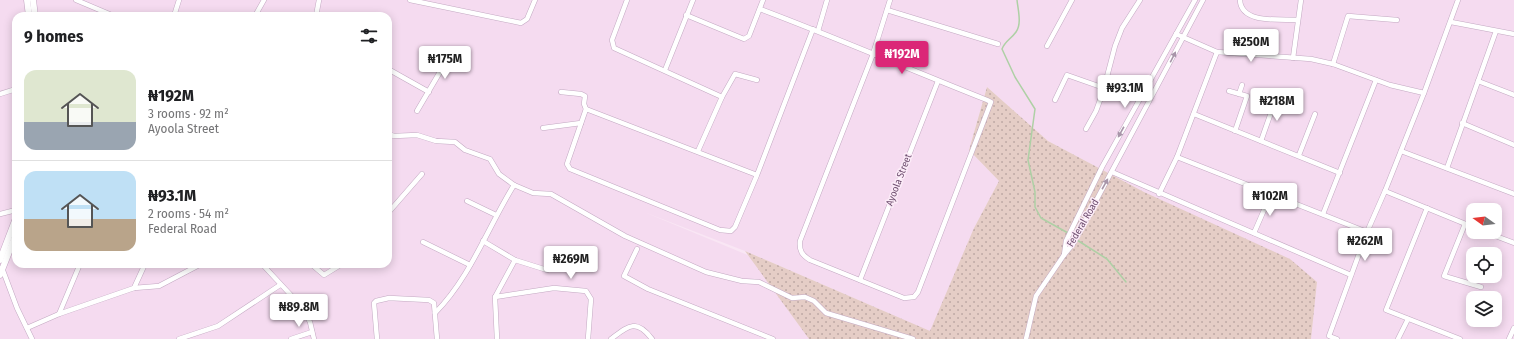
<!DOCTYPE html>
<html lang="en">
<head>
<meta charset="utf-8">
<style>
  body { margin:0; font-family:"Fira Sans Condensed",sans-serif; background:#f2f2f2; color:#202124; height:100vh; display:flex; flex-direction:column; font-size:15px; white-space:nowrap }
  * { box-sizing:border-box; margin:0 }
  p { font-size:13px; color:#757577 }
  .icon { flex:none; width:22px; height:22px; fill:none; stroke:currentColor; stroke-width:2; stroke-linecap:round; stroke-linejoin:round }
  .map { position:relative; flex:1; overflow:hidden }
  .sheet { position:absolute; left:12px; top:12px; width:380px; height:256px; display:flex; flex-direction:column; background:#fff; border-radius:12px; box-shadow:0 2px 10px #0003 }
  .sheet>* { flex:none }
  .needle { width:26px; rotate:285deg }
  .controls { position:absolute; left:1466px; top:203px; display:grid; gap:8px }
  .controls a { display:grid; place-items:center; width:36px; height:36px; border-radius:8px; background:#fff; box-shadow:0 2px 10px #0003; font-size:20px }
  .price { position:absolute; translate:-50% -34px; padding:0 9px; border-radius:4px; background:#fff; color:#222; font-size:13px; line-height:26px; filter:drop-shadow(0 1px 2px #0008) }
  .price::after { content:''; position:absolute; left:50%; top:24px; width:12px; height:9px; margin-left:-6px; background:inherit; clip-path:polygon(0 0,100% 0,50% 100%) }
  .price.active { background:#db2777; color:#fff }
  ul { padding:0; list-style:none }
  li { display:flex; align-items:center; gap:12px; height:100px; padding:0 12px }
  li+li { border-top:1px solid #e0e0e0 }
  li span { display:grid; place-items:center; flex:none; width:112px; height:80px; border-radius:12px; color:#555 }
  li>.icon { margin-inline-start:auto }
  span .icon { width:48px; height:48px; fill:#fffc; stroke-width:1 }
  li b { font-size:17px }
  h2 { display:flex; justify-content:space-between; align-items:center; height:48px; padding:0 12px; font-size:17px }
  .map>svg:first-child { display:block }
  .residential { fill:#f5dbf0; fill-rule:evenodd }
  .grass { fill:url(#grass-dots) }
  .lines { fill:none; stroke-linecap:round; stroke-linejoin:round }
  .stream { stroke:#aed0a5; stroke-width:1.5 }
  .minor-casing { stroke:#c3a9c2; stroke-width:5.5 }
  .secondary-casing { stroke:#c4a5c2; stroke-width:7 }
  .minor { stroke:#fff; stroke-width:4.5 }
  .secondary { stroke:#fff; stroke-width:6 }
  .oneway { fill:#a895a9 }
  .labels { text-anchor:middle; dominant-baseline:central; stroke-width:3; stroke-linejoin:round; paint-order:stroke }
  .street-label { font-size:10px; fill:#6e4e6f; stroke:#fcecf8 }
</style>
</head>
<body>
<div class="map">
<svg width="1514" height="339" viewBox="0 0 1514 339">
  <defs>
    <pattern id="grass-dots" width="8" height="8" patternUnits="userSpaceOnUse"><rect width="8" height="8" fill="#e5cdc6"/><path d="M2 2h.1M6 6h.1" fill="none" stroke="#bea9a5" stroke-width="1.8" stroke-linecap="round"/></pattern>
  </defs>
  <rect width="100%" height="100%" fill="#f9e6f4"/>
  <path class="residential" d="M0 0H1514V339H1311L1317 282 1144 192 1048 141 987 87 969 150 999 181 974 228 944 339H0ZM16 16H388V264H16ZM1473 210H1495V232H1473ZM644 212 745 251 893 315H892ZM1473 254H1495V276H1473ZM1473 298H1495V320H1473Z"/>
  <path class="grass" d="M987 87 1048 141 1144 192 1290 259 1317 282 1311 339H809L745 251 930 331 974 228 999 181 969 150Z"/>
  <g class="lines">
    <g class="stream">
      <path d="M1017 0C1018 10 1022 24 1016 32 1011 39 1005 41 1002 49L1015 77 1035 109 1028 160 1035 192V207L1041 218 1068 233"/>
      <path d="M1077 240 1107 259 1126 282"/>
    </g>
    <defs>
      <g id="minor">
        <path d="M76 0 114 16"/>
        <path d="M410 0 521 23 527 19 535 0"/>
        <path d="M627 0 612 40 614 48 722 97 698 151"/>
        <path d="M1195 0 1102 167 1066 241 1064 255 1073 244 1203 0"/>
        <path d="M1240 0C1241 24 1279 19 1297 20"/>
        <path d="M1458 0 1424 93 1385 191 1473 227"/>
        <path d="M760 9C837 38 911 70 987 100L991 102 918 292 914 297 904 298 810 260C802 255 799 251 800 241L873 54 890 0"/>
        <path d="M887 10 998 44"/>
        <path d="M686 15 744 39 749 36 763 0"/>
        <path d="M174 16 179 0"/>
        <path d="M255 16 264 0"/>
        <path d="M316 16 319 0"/>
        <path d="M1451 22 1514 34"/>
        <path d="M818 31 827 0"/>
        <path d="M1176 34 1217 52"/>
        <path d="M1047 46 1072 0"/>
        <path d="M1293 58 1301 0"/>
        <path d="M1333 64 1348 16 1397 20"/>
        <path d="M388 69 429 92"/>
        <path d="M665 70 693 0"/>
        <path d="M1478 81 1514 95"/>
        <path d="M1229 91 1247 96 1235 131"/>
        <path d="M561 92 581 94 585 96 584 104 586 109"/>
        <path d="M0 94 16 89"/>
        <path d="M1239 94 1242 85"/>
        <path d="M722 97 735 74 757 80"/>
        <path d="M1055 100 1067 75 1104 88"/>
        <path d="M417 111 447 60"/>
        <path d="M1194 114 1340 173"/>
        <path d="M1462 123 1514 145"/>
        <path d="M543 128 581 123"/>
        <path d="M1086 129 1096 111 1103 92 1115 46 1122 28 1140 0"/>
        <path d="M388 134 394 136 417 135 436 141 455 142 465 150 490 159 499 174 514 185 533 193 551 194 625 236 706 272 742 281 759 282 792 298 805 297 814 301 826 313 913 339"/>
        <path d="M1261 141 1273 107 1287 99"/>
        <path d="M1401 151 1514 194"/>
        <path d="M1299 155 1315 114"/>
        <path d="M1177 157 1367 232"/>
        <path d="M1447 168 1496 31"/>
        <path d="M1112 172 1351 275"/>
        <path d="M757 175 586 109 567 164 570 169 720 230 731 231 735 227 757 175 813 29"/>
        <path d="M1159 194 1177 157 1217 52 1311 59 1333 64 1390 85 1424 93"/>
        <path d="M467 201 496 215"/>
        <path d="M1427 208 1386 310 1460 339"/>
        <path d="M388 213 422 174"/>
        <path d="M0 214 16 210"/>
        <path d="M1323 214 1376 80"/>
        <path d="M1465 224 1444 276 1481 287"/>
        <path d="M1485 232 1514 243"/>
        <path d="M1254 233 1271 194"/>
        <path d="M483 241 515 260 547 270"/>
        <path d="M423 242 470 265"/>
        <path d="M637 249 624 276 648 289 773 339"/>
        <path d="M262 264 301 306 310 322 314 339"/>
        <path d="M311 264 324 275 342 264"/>
        <path d="M2 268 17 308 32 339"/>
        <path d="M860 280 938 81"/>
        <path d="M134 288 145 264"/>
        <path d="M495 297 554 288 586 291 591 299 588 339"/>
        <path d="M435 313C470 278 488 227 514 185"/>
        <path d="M59 314 134 288 159 286 201 264"/>
        <path d="M27 328 59 314 80 264"/>
        <path d="M179 339 218 326 280 285"/>
        <path d="M291 339 312 332"/>
        <path d="M377 339 374 303 376 301 389 298 429 300 434 303 437 339"/>
        <path d="M497 339 495 297 515 260"/>
        <path d="M611 339C628 326 636 318 652 339"/>
        <path d="M1026 339 1036 296 1064 255"/>
        <path d="M1337 339 1329 336 1367 232 1385 191"/>
        <path d="M1398 339 1408 319"/>
        <path d="M1509 339 1514 328"/>
      </g>
      <g id="secondary">
        <path d="M27 0 29 16"/>
        <path d="M33 0 35 16"/>
        <path d="M0 260 16 218"/>
        <path d="M0 275 16 234"/>
      </g>
    </defs>
    <use href="#minor" class="minor-casing"/>
    <use href="#secondary" class="secondary-casing"/>
    <use href="#minor" class="minor"/>
    <use href="#secondary" class="secondary"/>
  </g>
  <defs><path id="oneway-solid" d="M-6-.8H1V-3.2L6.5 0L1 3.2V.8H-6Z"/></defs>
  <g class="oneway">
    <use href="#oneway-solid" transform="translate(1173 57) rotate(-63)"/>
    <use href="#oneway-solid" transform="translate(1121 132) rotate(119)"/>
    <use href="#oneway-solid" transform="translate(1105 184) rotate(-61)"/>
  </g>
  <g class="labels">
    <g class="street-label">
      <text transform="translate(899 180) rotate(-69)">Ayoola Street</text>
      <text transform="translate(1083 223) rotate(-60)">Federal Road</text>
    </g>
  </g>
</svg>
<div class="controls">
<a><svg class="needle" viewBox="-14 -14 28 28"><path d="M0-13l5 13h-10z" fill="#e53935"/><path d="M0 13l5-13h-10z" fill="#757577"/></svg></a>
<a><svg class="icon" aria-label="locate" viewBox="0 0 24 24"><circle cx="12" cy="12" r="6"/><path d="M12 2v4M12 18v4M2 12h4M18 12h4"/></svg></a>
<a><svg class="icon" aria-label="layers" viewBox="0 0 24 24"><path d="M12 4l9 5-9 5-9-5zM3 14l9 5 9-5"/></svg></a>
</div>
<b class="price" style="left:1251px;top:63px">₦250M</b>
<b class="price active" style="left:902px;top:75px">₦192M</b>
<b class="price" style="left:445px;top:80px">₦175M</b>
<b class="price" style="left:1125px;top:109px">₦93.1M</b>
<b class="price" style="left:1277px;top:122px">₦218M</b>
<b class="price" style="left:1270px;top:217px">₦102M</b>
<b class="price" style="left:1365px;top:262px">₦262M</b>
<b class="price" style="left:571px;top:280px">₦269M</b>
<b class="price" style="left:299px;top:328px">₦89.8M</b>
<section class="sheet">
<h2>9 homes<svg class="icon" aria-label="filters" viewBox="0 0 24 24"><path d="M4 7h16M4 17h16"/><circle cx="9" cy="7" r="2"/><circle cx="15" cy="17" r="2"/></svg></h2>
<ul>
<li><span style="background:linear-gradient(#dfe7d0 65%,#9aa5b1 0)"><svg class="icon" aria-label="home" viewBox="0 0 24 24"><path d="M3 11l9-7 9 7M6 9v11h12V9"/></svg></span><div><b>₦192M</b><p>3 rooms · 92 m²</p><p>Ayoola Street</p></div></li>
<li><span style="background:linear-gradient(#bfe0f5 60%,#b9a48a 0)"><svg class="icon" aria-label="home" viewBox="0 0 24 24"><path d="M3 11l9-7 9 7M6 9v11h12V9"/></svg></span><div><b>₦93.1M</b><p>2 rooms · 54 m²</p><p>Federal Road</p></div></li>
</ul>
</section>
</div>
</body>
</html>
